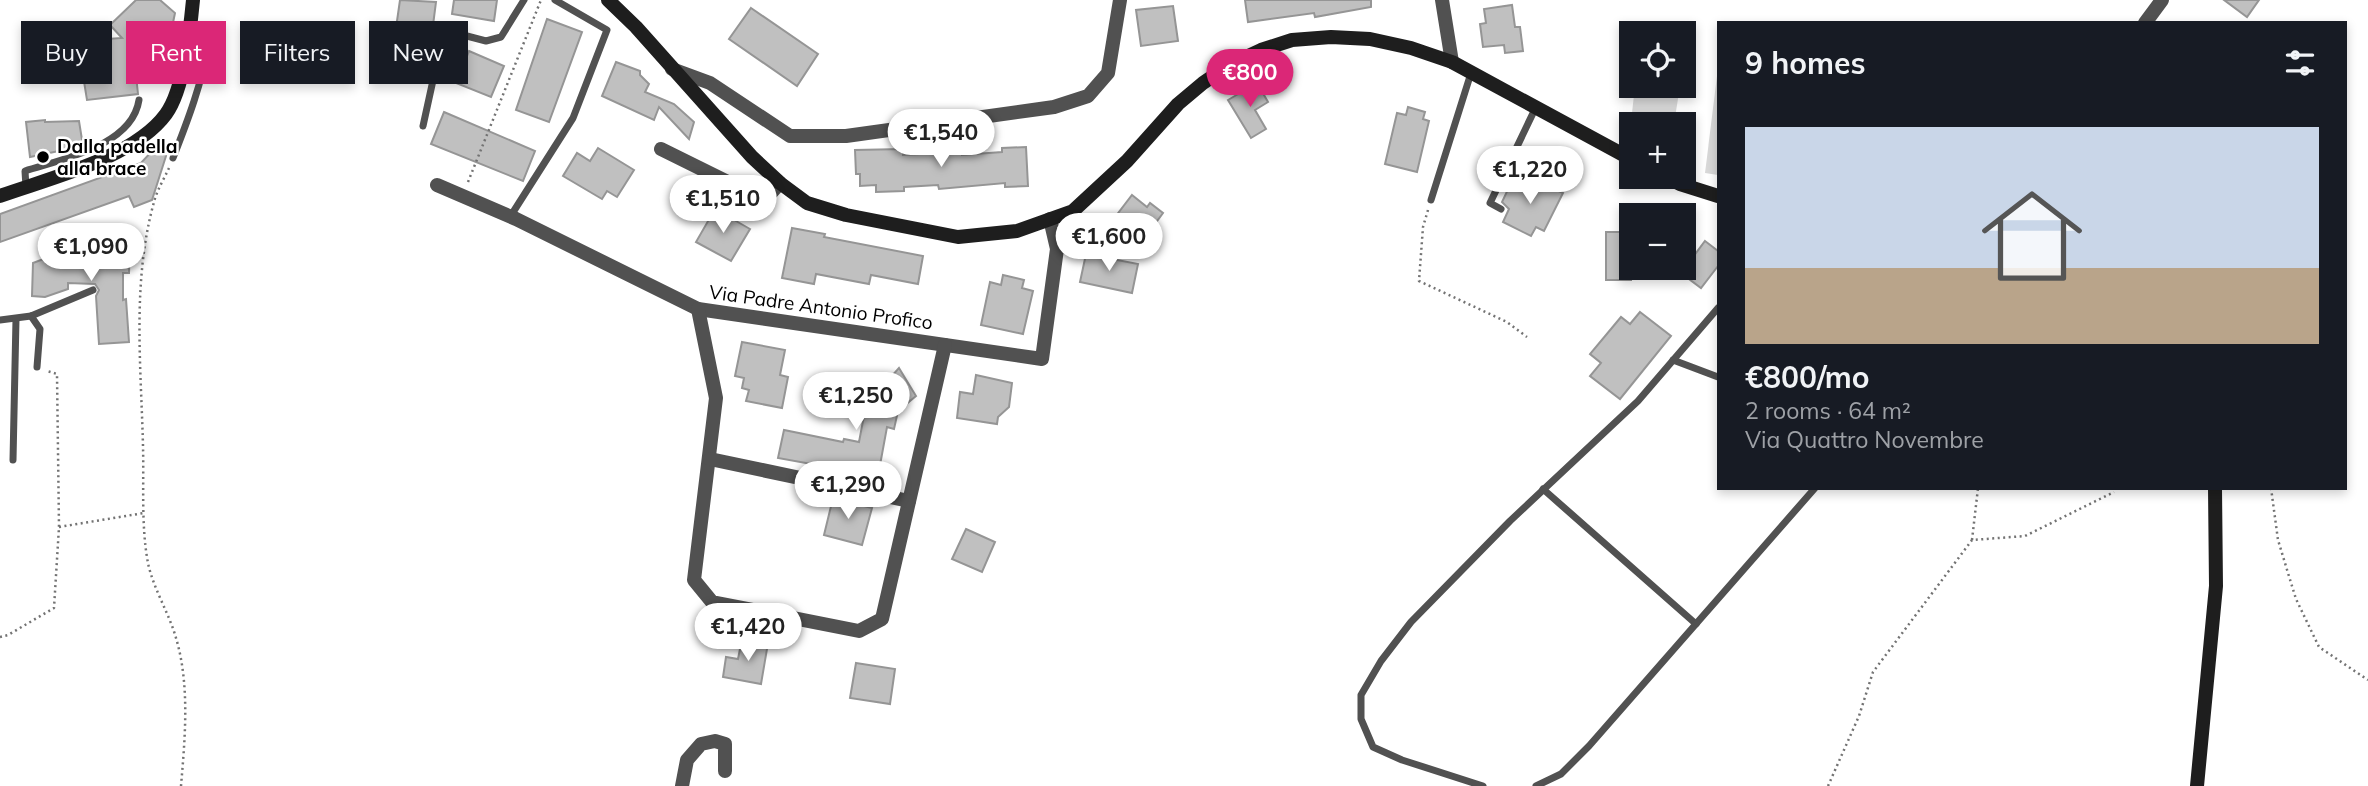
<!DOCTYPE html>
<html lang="en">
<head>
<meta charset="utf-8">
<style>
  body { margin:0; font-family:Mulish,sans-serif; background:#20242c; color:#f1f3f6; height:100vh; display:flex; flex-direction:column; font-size:26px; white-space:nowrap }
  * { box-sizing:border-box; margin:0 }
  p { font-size:23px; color:#9ea1a6 }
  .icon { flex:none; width:38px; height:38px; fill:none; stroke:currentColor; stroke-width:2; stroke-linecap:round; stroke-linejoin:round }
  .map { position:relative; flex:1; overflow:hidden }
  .sheet { position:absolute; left:1717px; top:21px; width:630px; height:469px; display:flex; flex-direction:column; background:#171b24; border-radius:0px; box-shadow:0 4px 10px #0003 }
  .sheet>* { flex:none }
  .hud { position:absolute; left:21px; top:21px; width:665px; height:63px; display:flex; gap:14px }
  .tools { position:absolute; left:1619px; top:21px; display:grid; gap:14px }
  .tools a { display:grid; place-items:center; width:77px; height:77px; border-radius:0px; background:#171b24; box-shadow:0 4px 10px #0003; font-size:35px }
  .price { position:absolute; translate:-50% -60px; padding:0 16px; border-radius:24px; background:#fff; color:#222; font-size:23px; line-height:46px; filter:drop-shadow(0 2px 4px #0008) }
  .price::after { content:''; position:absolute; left:50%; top:42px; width:21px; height:16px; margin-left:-10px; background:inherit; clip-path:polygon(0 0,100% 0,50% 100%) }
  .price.selected { background:#db2777; color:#fff }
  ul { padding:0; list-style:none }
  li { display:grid; align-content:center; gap:14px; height:371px; padding:0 28px }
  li+li { border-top:2px solid #363941 }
  li span { display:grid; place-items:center; height:217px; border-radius:0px; color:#555 }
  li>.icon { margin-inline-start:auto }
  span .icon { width:126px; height:126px; fill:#fffc; stroke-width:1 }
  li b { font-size:30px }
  h2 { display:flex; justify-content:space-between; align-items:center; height:84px; padding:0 28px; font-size:30px }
  .chip { padding:0 24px; border-radius:0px; background:#171b24; box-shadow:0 4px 10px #0003; font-size:24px; line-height:63px }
  .chip.selected { background:#db2777; color:#fff }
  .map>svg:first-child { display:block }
  .green { fill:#d8d8d8 }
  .building { fill:#c0c0c0; stroke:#959595; stroke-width:2 }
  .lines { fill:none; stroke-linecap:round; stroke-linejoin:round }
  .path { stroke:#737373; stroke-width:2.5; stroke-dasharray:2 3.5; stroke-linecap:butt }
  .service { stroke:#515151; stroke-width:7 }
  .minor { stroke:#515151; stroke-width:14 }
  .secondary { stroke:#1e1e1e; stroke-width:14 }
  .poi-dot { fill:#000; stroke:#fff; stroke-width:2.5 }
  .labels { text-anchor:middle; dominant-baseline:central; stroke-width:5; stroke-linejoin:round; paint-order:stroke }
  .poi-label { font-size:19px; font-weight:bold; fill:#000; stroke:#fff; text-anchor:start }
  .street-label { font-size:19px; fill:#000; stroke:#fff }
</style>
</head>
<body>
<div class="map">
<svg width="2368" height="786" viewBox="0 0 2368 786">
  <rect width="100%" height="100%" fill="#fff"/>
  <g class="green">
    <path d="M1718 68V175L1705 173Z"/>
    <path d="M1635 86H1680L1674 124 1631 122Z"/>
  </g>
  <g class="building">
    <path d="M136 0H160L175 13 170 37 159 24 133 47 138 94 87 100 82 69 73 68 74 51 92 50 93 40 122 38 110 25Z"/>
    <path d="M400 0 436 2 432 33 396 28Z"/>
    <path d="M454 0H497L494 21 452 14Z"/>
    <path d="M1245 0H1371V7L1315 17 1314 13 1248 22Z"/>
    <path d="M2224 0H2259L2247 17Z"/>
    <path d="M1512 5 1515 27H1520L1523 51 1505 53 1504 45 1483 47 1480 24 1486 23 1484 9Z"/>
    <path d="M1173 6 1178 41 1141 46 1136 10Z"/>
    <path d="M751 8 818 54 797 86 729 39Z"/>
    <path d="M547 19 582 32 549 122 516 110Z"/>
    <path d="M469 51 504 66 491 97 456 83Z"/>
    <path d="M616 62 640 71V75L649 84 645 92 674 104 694 122 689 139 659 107 654 120 602 96Z"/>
    <path d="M1257 83 1268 102 1255 110 1266 129 1251 138 1228 100Z"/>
    <path d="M1408 107 1425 112 1423 119 1429 121 1417 172 1385 164 1397 113 1406 115Z"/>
    <path d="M444 112 535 151 523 181 431 144Z"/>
    <path d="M45 120V122L79 121 83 146 30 157 26 122Z"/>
    <path d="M1026 147 1028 186 1005 187V183L939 189 938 185 904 187V191L876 192V185L860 186V174H856L855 150 903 149V155L937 153V150L962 149V155L1002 152V148Z"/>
    <path d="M598 148 634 170 617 197 607 191 602 199 563 176 577 153 590 161Z"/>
    <path d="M154 149 166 156 152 200 134 207 129 196 0 242V214L141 163Z"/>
    <path d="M1532 179 1563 193 1544 231 1536 227 1531 236 1503 222 1509 209 1502 202 1512 181 1527 188Z"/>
    <path d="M1132 195 1147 207 1150 203 1163 213 1138 247 1109 225Z"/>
    <path d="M715 209 750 229 731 261 696 242Z"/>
    <path d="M792 228 825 234 824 237 923 256 918 284 871 275 869 284 816 274 814 284 782 278Z"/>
    <rect x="1606" y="232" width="25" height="48"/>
    <path d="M93 240 115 241V245H130L129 273H123V300L126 299 129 342 99 344 96 296 99 290 95 284 68 283V289L45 297 32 296 33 263 62 252H93Z"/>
    <path d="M1705 241 1718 251V266L1701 288 1681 273Z"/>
    <path d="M1086 254 1138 264 1132 293 1080 282Z"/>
    <path d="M1003 275 1024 280 1022 288 1033 291 1023 334 981 325 990 282 1001 285Z"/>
    <path d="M1640 312 1671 336 1620 399 1590 376 1601 363 1590 354 1621 317 1630 324Z"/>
    <path d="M742 342 785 350 780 375 788 377 782 408 746 401 749 390 742 388 744 378 735 376Z"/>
    <path d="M899 368 916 396 898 411 894 429 887 427 878 476 778 458 784 430 843 442 844 439 859 442 872 374 891 377Z"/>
    <path d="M976 375 1012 383 1009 407 998 417 997 424 957 418 960 392 973 394Z"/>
    <path d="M833 498 872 508 862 545 824 535Z"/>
    <path d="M966 529 995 542 982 572 952 559Z"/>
    <path d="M742 639 768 643 761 684 723 677 726 657 738 659Z"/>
    <path d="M856 663 895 669 890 704 850 698Z"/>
  </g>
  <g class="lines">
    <g class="path">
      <path d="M169 168C164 179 157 190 154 202 132 281 141 365 143 446 144 483 141 527 148 563 153 588 169 613 176 638 190 685 185 738 181 786"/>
      <path d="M468 182 541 0"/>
      <path d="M1428 210 1423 227 1419 281 1507 322 1527 337"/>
      <path d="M2271 488 2278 540 2288 573 2296 599 2319 647 2368 680"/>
      <path d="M59 527 144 513"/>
      <path d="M1972 540 1978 488"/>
      <path d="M0 637 8 635 54 608 59 527 57 374 47 371"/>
      <path d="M1828 786 1859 716 1873 672 1972 540 2025 536 2114 492"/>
    </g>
    <g class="service">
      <path d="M423 126 444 30 486 41 501 37 524 0"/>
      <path d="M173 158C188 120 202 83 209 42L190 32"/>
      <path d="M1509 162 1556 184"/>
      <path d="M26 187 25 171C62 159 132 146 139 100"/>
      <path d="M1431 200 1471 73"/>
      <path d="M1501 209 1490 203 1535 109"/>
      <path d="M510 217 573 118 607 30 555 0"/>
      <path d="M31 316 40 329 37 367"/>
      <path d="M0 320 31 316 93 290"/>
      <path d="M1673 360 1718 377"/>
      <path d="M13 460 16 319"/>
      <path d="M1543 489 1696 624"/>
      <path d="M1483 786 1402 760 1373 747 1361 719V695L1381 661 1411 622 1510 521 1638 401 1718 308"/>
      <path d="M1536 786 1561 774 1589 746 1815 488"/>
    </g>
    <g class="minor">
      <path d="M1442 0 1452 62"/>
      <path d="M2145 23 2162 0"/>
      <path d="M672 69 710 83 790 136H846L1054 107 1088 96 1108 73 1120 0"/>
      <path d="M661 149 754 195H769L780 183"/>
      <path d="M437 185 516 219 698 309 1042 359 1057 249 1050 219"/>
      <path d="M698 309 716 398 694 580 712 602 859 631 882 619 945 345"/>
      <path d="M710 459 909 501"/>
      <path d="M682 786 687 760 701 744 715 741 725 744V771"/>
    </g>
    <g class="secondary">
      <path d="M608 0 636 27 752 157 780 183 807 203 846 215 958 237 1017 231 1073 211 1127 161 1178 104 1203 83 1231 64 1261 50 1292 40 1331 37 1370 39 1411 48 1452 62 1631 159"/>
      <path d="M1666 177 1680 184 1718 196"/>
      <path d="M0 196C50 178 134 158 166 114 184 89 190 31 193 0"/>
      <path d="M2197 786 2216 586 2215 488"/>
    </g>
  </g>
  <circle class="poi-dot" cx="43" cy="157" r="7"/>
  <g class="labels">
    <g class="poi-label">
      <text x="57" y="146">Dalla padella<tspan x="57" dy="22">alla brace</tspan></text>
    </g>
    <g class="street-label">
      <text transform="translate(821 307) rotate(8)">Via Padre Antonio Profico</text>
    </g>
  </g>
</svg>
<div class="tools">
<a><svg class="icon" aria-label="locate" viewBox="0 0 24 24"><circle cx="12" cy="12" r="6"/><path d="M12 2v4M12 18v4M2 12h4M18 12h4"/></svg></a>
<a>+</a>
<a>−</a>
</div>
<b class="price selected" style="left:1250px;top:109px">€800</b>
<b class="price" style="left:941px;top:169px">€1,540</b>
<b class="price" style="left:1530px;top:206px">€1,220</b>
<b class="price" style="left:723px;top:235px">€1,510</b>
<b class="price" style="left:1109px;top:273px">€1,600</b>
<b class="price" style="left:91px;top:283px">€1,090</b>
<b class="price" style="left:856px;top:432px">€1,250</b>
<b class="price" style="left:848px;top:521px">€1,290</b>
<b class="price" style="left:748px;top:663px">€1,420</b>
<div class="hud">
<a class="chip">Buy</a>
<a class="chip selected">Rent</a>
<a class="chip">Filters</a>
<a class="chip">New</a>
</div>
<section class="sheet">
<h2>9 homes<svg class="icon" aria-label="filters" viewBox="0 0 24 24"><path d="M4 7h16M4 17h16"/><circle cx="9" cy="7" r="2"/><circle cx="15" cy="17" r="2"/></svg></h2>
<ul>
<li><span style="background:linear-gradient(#c9d6e8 65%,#b9a48a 0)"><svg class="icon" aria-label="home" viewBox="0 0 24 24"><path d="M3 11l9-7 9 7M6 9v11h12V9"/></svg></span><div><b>€800/mo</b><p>2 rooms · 64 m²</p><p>Via Quattro Novembre</p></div></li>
</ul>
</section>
</div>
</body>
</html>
